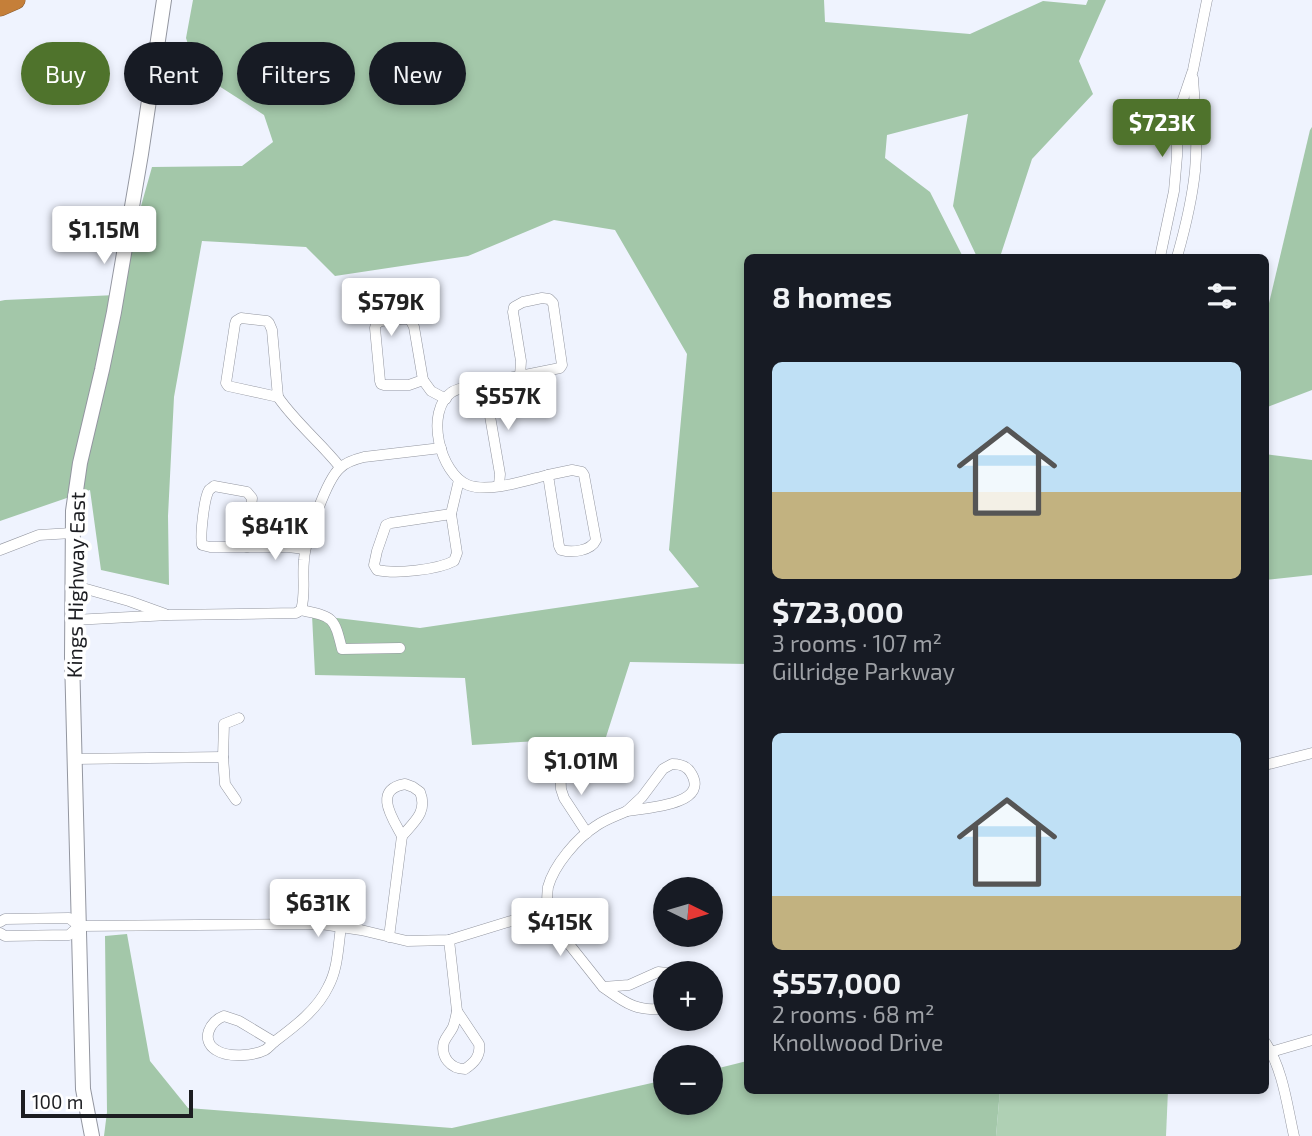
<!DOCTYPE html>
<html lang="en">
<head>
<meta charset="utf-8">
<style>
  body { margin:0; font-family:"Exo 2",sans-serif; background:#20242c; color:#f1f3f6; height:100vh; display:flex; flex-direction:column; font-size:26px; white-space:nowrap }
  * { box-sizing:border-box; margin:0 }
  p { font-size:23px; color:#9ea1a6 }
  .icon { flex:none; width:38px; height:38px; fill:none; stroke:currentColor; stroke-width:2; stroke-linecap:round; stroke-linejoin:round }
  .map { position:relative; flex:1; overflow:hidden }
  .drawer { position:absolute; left:744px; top:254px; width:525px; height:840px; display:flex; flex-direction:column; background:#171b24; border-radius:10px; box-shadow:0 4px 10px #0003 }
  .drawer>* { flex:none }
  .guide { position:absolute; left:21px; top:42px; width:618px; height:63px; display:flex; gap:14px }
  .needle { width:46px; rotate:95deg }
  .controls { position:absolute; left:653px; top:877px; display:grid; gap:14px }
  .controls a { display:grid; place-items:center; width:70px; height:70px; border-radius:50%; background:#171b24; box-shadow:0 4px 10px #0003; font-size:35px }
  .scale { position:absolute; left:21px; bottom:18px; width:172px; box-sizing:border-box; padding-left:7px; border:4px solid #1c1d21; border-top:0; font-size:19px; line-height:24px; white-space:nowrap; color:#1c1d21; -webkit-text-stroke:5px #fff; paint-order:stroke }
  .price { position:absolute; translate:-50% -60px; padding:0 16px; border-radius:7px; background:#fff; color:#222; font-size:23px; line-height:46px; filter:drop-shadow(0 2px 4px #0008) }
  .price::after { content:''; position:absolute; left:50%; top:42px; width:21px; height:16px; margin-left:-10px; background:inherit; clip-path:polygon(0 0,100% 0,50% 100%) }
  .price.on { background:#4f732c; color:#fff }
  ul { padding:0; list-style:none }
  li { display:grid; align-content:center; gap:14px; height:371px; padding:0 28px }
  li span { display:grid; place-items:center; height:217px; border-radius:10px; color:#555 }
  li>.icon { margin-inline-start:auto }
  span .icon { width:126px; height:126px; fill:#fffc; stroke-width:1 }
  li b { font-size:30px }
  h2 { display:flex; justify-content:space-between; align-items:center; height:84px; padding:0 28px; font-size:30px }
  .chip { padding:0 24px; border-radius:32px; background:#171b24; box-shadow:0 4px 10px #0003; font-size:24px; line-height:63px }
  .chip.on { background:#4f732c; color:#fff }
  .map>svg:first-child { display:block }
  .green { fill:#afd0b4 }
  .forest { fill:#a3c7a9 }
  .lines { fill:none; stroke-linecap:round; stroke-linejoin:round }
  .street-casing { stroke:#9396a0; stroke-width:11 }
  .secondary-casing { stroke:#9396a0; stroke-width:16 }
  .highway-casing { stroke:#8a5d31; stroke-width:19 }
  .street { stroke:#fff; stroke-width:10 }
  .secondary { stroke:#fff; stroke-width:14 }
  .highway { stroke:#c57f39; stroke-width:18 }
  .labels { text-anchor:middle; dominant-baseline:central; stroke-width:7; stroke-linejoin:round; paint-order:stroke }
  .street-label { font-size:21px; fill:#1c1d21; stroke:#fff }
</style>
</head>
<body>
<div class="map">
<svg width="1312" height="1136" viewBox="0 0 1312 1136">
  <rect width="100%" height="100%" fill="#eff3fe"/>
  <path class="green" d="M1000 1090H1168L1166 1136H996Z"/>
  <g class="forest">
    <path d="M193 0H824L825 22 970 34 1043 1 1086 5 1088 0H1106L1079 61 1093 94 1032 159 1000 257H977L953 206 968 114 887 135 885 158 930 192 963 257H747V664L630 662 606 737 472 745 465 678 315 675 312 615 420 628 699 587 669 550 687 354 615 230 554 220 468 256 335 276 306 247 202 241 174 397 168 516 169 585 101 570 90 490 0 521V301L5 300 116 295 152 167 242 166 273 142 264 115 197 72 186 38Z"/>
    <path d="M1312 127V390L1265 408V320L1310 130Z"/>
    <path d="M1265 454 1312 460V575L1265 580Z"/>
    <path d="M127 934 150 1061 188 1108 452 1128 665 1080V1102H710L711 1070 747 1061V1090H1000L996 1136H104L107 1112 105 936Z"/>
  </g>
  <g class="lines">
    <defs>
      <g id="street">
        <path d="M1160 257 1174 191 1177 156V117L1193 70 1207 0"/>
        <path d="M1177 257C1185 229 1192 200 1195 171 1198 140 1195 109 1193 78"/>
        <path d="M542 298 549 299 553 303 562 365 560 368 520 376 521 361 513 312 514 307 523 302Z"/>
        <path d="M241 318 267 321 269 323 272 330 278 397 228 386 226 383 235 324 236 321Z"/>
        <path d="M402 319H410L414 327 423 380 409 385H384L381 384 380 381 375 328 376 324 381 321Z"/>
        <path d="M520 376C505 379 463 385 452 392 424 411 440 474 468 485 489 493 527 480 548 475"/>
        <path d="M423 380 431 391 446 399"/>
        <path d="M482 384 486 393 500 474 499 485"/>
        <path d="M278 397C296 423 321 443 340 467"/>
        <path d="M572 470 582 472 584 475 596 540C591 551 572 553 561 550L559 546 548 475Z"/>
        <path d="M214 486 247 492 252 498 247 547H210L202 545C200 536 204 498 209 490 210 489 212 488 214 486Z"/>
        <path d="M451 514 457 553 454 561C437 570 396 574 377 570L374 565 377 551 386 525 391 523Z"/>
        <path d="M451 514 459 480"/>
        <path d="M247 547H288L305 549"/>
        <path d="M0 550 39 535 72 533"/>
        <path d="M72 585 129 601 165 614"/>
        <path d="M301 610C334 617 334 617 342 649L400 648"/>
        <path d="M73 620 169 615 296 613 301 610C306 594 302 577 304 560 305 542 326 480 340 468 346 462 356 459 364 457L441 448"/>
        <path d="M74 759 223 757"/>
        <path d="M672 764C681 764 687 766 691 773 711 805 645 808 627 811L642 797 663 769Z"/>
        <path d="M1265 765 1312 753"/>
        <path d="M560 766 561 789 564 798 587 833"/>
        <path d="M405 784 413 787 420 792C428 812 414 822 402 836 393 819 372 790 405 784Z"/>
        <path d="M236 800 225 784 223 757 224 724 239 718"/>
        <path d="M547 910C547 902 547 894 548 887 554 865 577 838 596 826 606 819 616 816 627 811"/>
        <path d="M547 910 557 929 603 987"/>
        <path d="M0 922 5 919 69 918 79 926"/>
        <path d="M79 926 321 924 361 930 407 941 449 940 547 910"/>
        <path d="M0 933 5 936 69 935 79 926"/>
        <path d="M389 937 402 836"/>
        <path d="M449 940 457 1011"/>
        <path d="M665 1008C637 1013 624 1002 603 987L629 985 658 972 667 973"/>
        <path d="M457 1011 479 1044C481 1056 474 1063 465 1069 451 1069 440 1057 444 1042 446 1037 450 1033 453 1027 455 1022 456 1016 457 1011Z"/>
        <path d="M224 1016 239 1021 274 1042C272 1044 267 1049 265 1050 253 1056 228 1058 216 1050 200 1040 210 1021 224 1016Z"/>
        <path d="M274 1042C294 1027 317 1010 328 987 338 969 338 947 341 927"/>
        <path d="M1265 1042C1283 1069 1287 1105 1294 1136"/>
        <path d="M1271 1052 1312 1040"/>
      </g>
      <path id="secondary" d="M92 1136 83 1089 72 657 73 511 80 463 102 370 114 312 141 154 164 0"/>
      <path id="highway" d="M0 7 16 0"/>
    </defs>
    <use href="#street" class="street-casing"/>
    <use href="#secondary" class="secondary-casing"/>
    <use href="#highway" class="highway-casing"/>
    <use href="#street" class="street"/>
    <use href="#secondary" class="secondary"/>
    <use href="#highway" class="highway"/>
  </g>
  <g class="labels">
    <g class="street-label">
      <text transform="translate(75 585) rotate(-89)">Kings Highway East</text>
    </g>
  </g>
</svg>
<div class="controls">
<a><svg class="needle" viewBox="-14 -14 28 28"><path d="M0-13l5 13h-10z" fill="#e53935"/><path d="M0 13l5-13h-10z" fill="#9ea1a6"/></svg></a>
<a>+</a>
<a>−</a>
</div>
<div class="scale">100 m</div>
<b class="price on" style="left:1162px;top:159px">$723K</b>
<b class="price" style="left:104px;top:266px">$1.15M</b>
<b class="price" style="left:391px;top:338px">$579K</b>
<b class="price" style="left:508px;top:432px">$557K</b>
<b class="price" style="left:275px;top:562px">$841K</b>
<b class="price" style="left:581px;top:797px">$1.01M</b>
<b class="price" style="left:318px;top:939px">$631K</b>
<b class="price" style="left:560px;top:958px">$415K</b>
<div class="guide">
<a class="chip on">Buy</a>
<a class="chip">Rent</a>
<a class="chip">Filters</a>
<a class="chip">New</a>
</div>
<section class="drawer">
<h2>8 homes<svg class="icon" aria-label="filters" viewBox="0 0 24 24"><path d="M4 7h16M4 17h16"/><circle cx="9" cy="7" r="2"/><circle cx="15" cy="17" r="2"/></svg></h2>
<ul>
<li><span style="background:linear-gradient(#bfe0f5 60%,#c2b280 0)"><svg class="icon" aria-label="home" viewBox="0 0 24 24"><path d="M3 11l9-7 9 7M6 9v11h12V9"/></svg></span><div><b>$723,000</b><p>3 rooms · 107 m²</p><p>Gillridge Parkway</p></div></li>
<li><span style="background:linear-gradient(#bfe0f5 75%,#c2b280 0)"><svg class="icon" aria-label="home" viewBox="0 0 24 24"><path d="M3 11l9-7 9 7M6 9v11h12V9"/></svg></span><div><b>$557,000</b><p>2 rooms · 68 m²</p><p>Knollwood Drive</p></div></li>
</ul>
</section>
</div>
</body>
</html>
